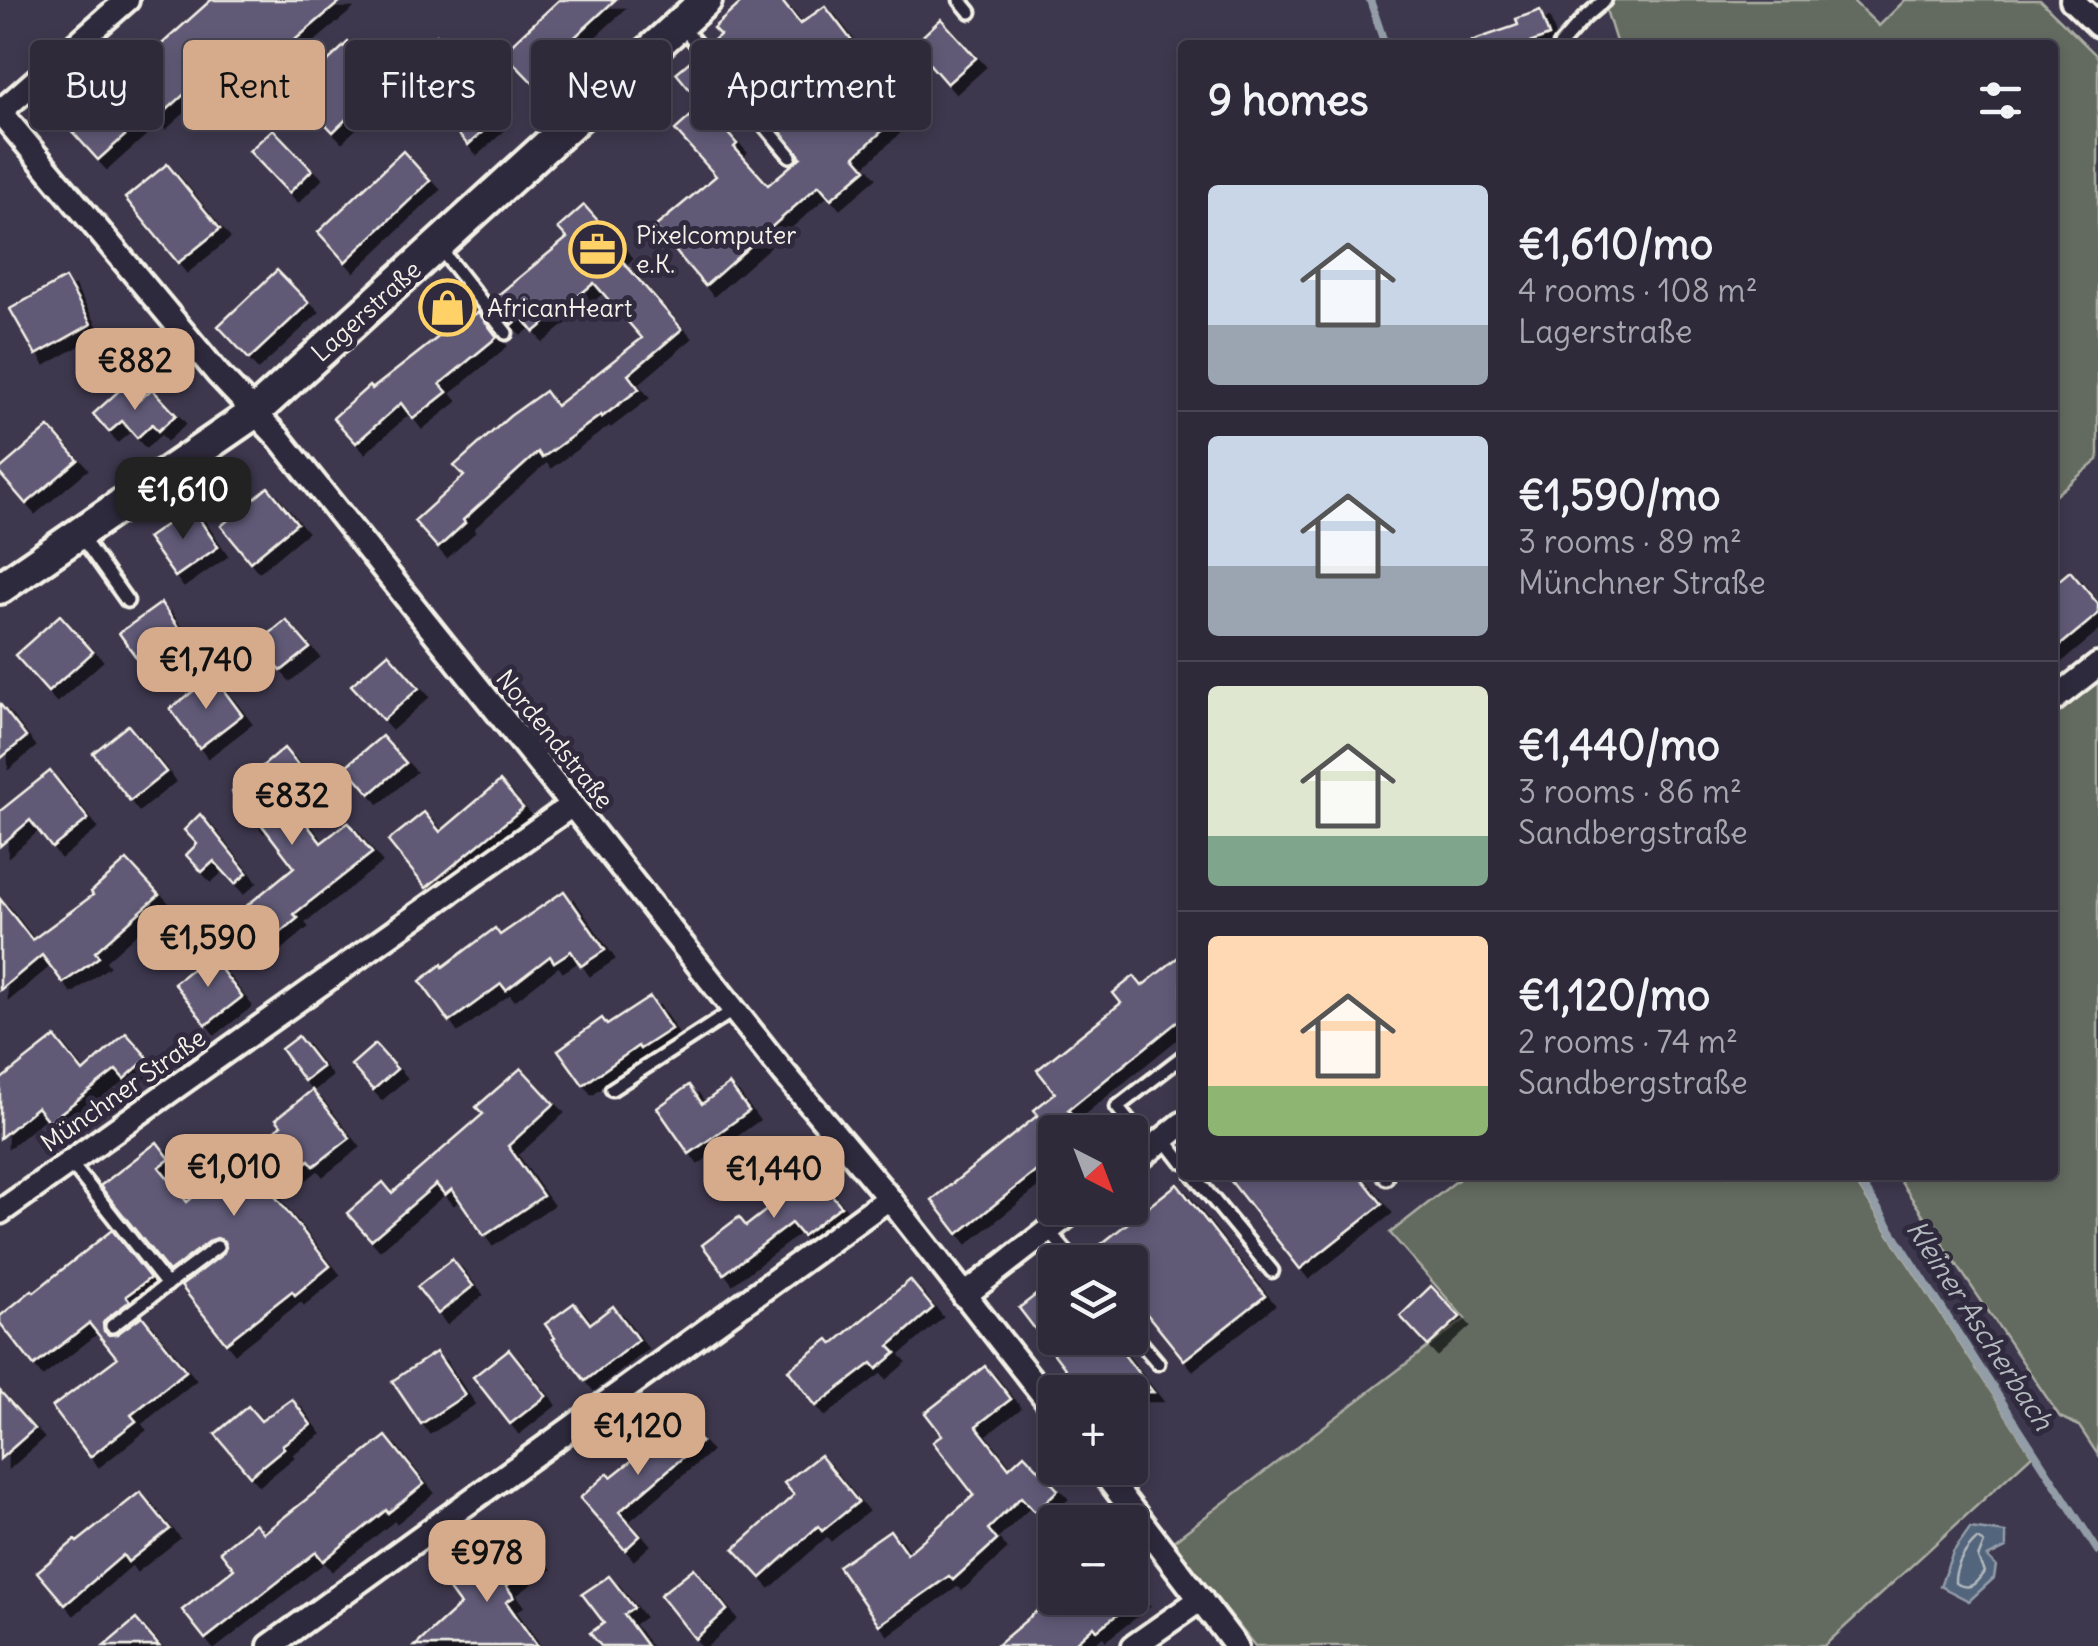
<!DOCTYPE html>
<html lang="en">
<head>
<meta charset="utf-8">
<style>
  body { margin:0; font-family:Delius,sans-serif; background:#363242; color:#f1f3f6; height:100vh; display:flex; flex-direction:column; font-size:38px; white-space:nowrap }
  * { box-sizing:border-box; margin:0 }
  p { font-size:32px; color:#a7a7af }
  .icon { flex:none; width:55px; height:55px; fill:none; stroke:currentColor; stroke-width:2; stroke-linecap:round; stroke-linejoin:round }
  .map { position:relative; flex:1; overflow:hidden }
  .side { position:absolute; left:1178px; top:40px; width:880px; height:1140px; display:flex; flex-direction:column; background:#2e2a3a; border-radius:10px; box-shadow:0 5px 15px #0003,0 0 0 2px #494654 }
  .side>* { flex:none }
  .banner { position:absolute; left:30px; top:40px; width:950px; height:90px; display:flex; gap:20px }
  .needle { width:65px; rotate:138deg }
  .buttons { position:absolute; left:1038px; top:1115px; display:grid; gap:20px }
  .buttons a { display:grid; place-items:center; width:110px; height:110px; border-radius:10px; background:#2e2a3a; box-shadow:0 5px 15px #0003,0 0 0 2px #494654; font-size:50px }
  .price { position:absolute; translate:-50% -85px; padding:0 22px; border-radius:20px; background:#d6ab8b; color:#111; font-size:32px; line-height:65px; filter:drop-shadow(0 2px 5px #0008) }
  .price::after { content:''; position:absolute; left:50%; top:60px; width:30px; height:22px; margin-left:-15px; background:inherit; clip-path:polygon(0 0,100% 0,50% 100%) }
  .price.on { background:#222; color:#fff }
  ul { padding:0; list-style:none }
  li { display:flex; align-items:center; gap:30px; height:250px; padding:0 30px }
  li+li { border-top:2px solid #494654 }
  li span { display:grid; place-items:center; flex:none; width:280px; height:200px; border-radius:10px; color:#555 }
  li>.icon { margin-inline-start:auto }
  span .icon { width:120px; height:120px; fill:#fffc; stroke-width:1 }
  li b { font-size:42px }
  h2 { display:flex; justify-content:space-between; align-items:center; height:120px; padding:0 30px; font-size:42px }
  .chip { padding:0 35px; border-radius:10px; background:#2e2a3a; box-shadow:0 5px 15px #0003,0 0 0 2px #494654; font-size:35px; line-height:90px }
  .chip.on { background:#d6ab8b; color:#111 }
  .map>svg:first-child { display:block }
  .green { fill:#646b5f; stroke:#acaea4; stroke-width:2.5 }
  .water { fill:#52657d; stroke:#939da8; stroke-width:2.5 }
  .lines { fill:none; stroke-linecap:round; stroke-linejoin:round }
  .shore { stroke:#b3b9bd; stroke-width:2.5 }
  .stream { stroke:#939da8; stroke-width:8 }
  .building { fill:#615a77; stroke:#f4f1e8; stroke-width:2.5; filter:url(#shadow) }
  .lane-casing { stroke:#f4f1e8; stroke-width:19 }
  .street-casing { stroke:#f4f1e8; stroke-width:30 }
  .secondary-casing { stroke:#f4f1e8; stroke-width:38 }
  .lane { stroke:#2f2a3d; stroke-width:11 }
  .street { stroke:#2f2a3d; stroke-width:22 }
  .secondary { stroke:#2f2a3d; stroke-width:30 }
  .labels { text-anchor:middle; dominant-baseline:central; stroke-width:10; stroke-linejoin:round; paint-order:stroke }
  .poi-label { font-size:25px; fill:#f4f1e8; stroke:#2f2a3d; text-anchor:start }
  .street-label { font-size:25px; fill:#f4f1e8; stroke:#2f2a3d }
  .water-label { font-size:28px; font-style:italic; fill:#b3b9bd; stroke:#2f2a3d }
</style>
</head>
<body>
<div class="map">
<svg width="2098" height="1646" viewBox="0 0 2098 1646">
  <defs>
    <filter id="shadow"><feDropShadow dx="9" dy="9" stdDeviation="0" flood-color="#0009"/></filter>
  </defs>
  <rect width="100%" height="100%" fill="#3e384e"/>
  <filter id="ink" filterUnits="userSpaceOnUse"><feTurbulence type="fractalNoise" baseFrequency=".01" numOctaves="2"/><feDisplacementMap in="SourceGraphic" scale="20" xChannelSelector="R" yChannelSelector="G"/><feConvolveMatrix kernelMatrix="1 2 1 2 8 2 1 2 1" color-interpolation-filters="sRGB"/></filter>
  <g filter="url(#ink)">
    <g class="green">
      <path d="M1607 0H1852L1879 26 1905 0H2040L2098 57V460L2053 497 2052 45H1617L1604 3Z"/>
      <path d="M2098 681V1455L2079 1426 2060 1417 1896 1175H2052L2053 718Z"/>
      <path d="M1464 1175H1851L2032 1455 1824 1646H1255L1172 1542 1465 1319 1390 1233Z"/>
    </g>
    <path class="water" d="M1970 1528 2006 1533V1548L1987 1557 1996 1566 1994 1578 1969 1601 1940 1586 1953 1552Z"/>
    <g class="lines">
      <path class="shore" d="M1977 1539 1984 1543 1978 1558 1984 1572C1975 1585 1970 1591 1955 1583 1954 1568 1965 1549 1977 1539Z"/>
      <g class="stream">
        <path d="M1370 0 1385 45"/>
        <path d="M1856 1175 2098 1551"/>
      </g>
    </g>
    <g class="building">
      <path d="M211 0H342L263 67 242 42 157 119 151 112 98 160 59 117 87 91 97 102Z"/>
      <path d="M559 0H615L564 47 568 51 533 83 503 52Z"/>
      <path d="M744 0H781L800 24 825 6 854 44 850 47 906 109 855 156 866 169 831 199 819 185 705 286 655 227 716 176 675 130 703 105 737 144 734 147 768 185 801 157 765 112 768 110 709 44 720 35 713 28Z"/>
      <path d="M1540 10 1549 36 1524 45H1472L1471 41 1518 25 1516 19Z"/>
      <path d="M941 19 976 58 947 84 913 45Z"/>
      <path d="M437 35 448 48 457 40 472 57 446 79 421 50Z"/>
      <path d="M348 42 377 73 357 92 365 101 333 132 295 92Z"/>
      <path d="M695 57 709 73 690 90 676 73Z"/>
      <path d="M473 86 500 116 468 145 441 115Z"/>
      <path d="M273 129 312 170 289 193 249 151Z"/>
      <path d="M403 151 430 181 345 262 318 232Z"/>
      <path d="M167 164 220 229 178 263 125 198Z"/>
      <path d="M584 205 623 249 617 255 682 329 628 375 639 389 602 417 601 415 542 458 538 452 463 520 465 523 438 548 414 521 464 476 454 466 510 416 545 391 556 406 642 338 594 283 534 332 522 317 512 325 492 300 567 238 558 228Z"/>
      <path d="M277 270 309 303 249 359 218 326Z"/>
      <path d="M65 278 91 324 36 355 10 309Z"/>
      <path d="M454 291 474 315 478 312 497 337 440 384 447 392 413 419 401 403 356 443 333 418 369 386 372 389 446 331 430 311Z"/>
      <path d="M122 388 136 403 152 389 176 415 158 431 152 424 137 438 122 421 109 432 93 414Z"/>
      <path d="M49 427 78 460 26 504 0 474V469Z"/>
      <path d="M268 487 297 523 250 562 221 526Z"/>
      <path d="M191 507 218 547 175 577 147 538Z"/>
      <path d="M2070 571 2098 604V614L2052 652V586Z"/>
      <path d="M161 603 190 644 148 674 119 633Z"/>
      <path d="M60 615 93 652 48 692 15 655Z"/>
      <path d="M286 620 310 648 281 671 257 644Z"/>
      <path d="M388 653 419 688 383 720 351 685Z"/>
      <path d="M213 676 242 715 199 748 170 709Z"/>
      <path d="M0 704 26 737 0 759Z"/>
      <path d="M128 725 166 772 130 801 93 753Z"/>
      <path d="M382 736 406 763 370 794 346 766Z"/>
      <path d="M284 748 316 787 293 806 321 843 348 822 372 853 294 914 298 918 260 950 233 917 294 867 258 820 255 823 232 792Z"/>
      <path d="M50 771 88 819 52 848 30 820 0 846V811Z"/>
      <path d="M500 781 523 808 426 888 388 841 424 812 440 832Z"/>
      <path d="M200 814 247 873 235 884 214 861 202 872 186 855 197 844 184 830Z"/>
      <path d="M127 860 159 895 95 952 99 957 63 983 42 955 0 990V899L32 940 93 895 91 892Z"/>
      <path d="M564 891 605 950 581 966 571 951 554 962 550 956 506 990 501 984 449 1022 420 981 442 964 443 967 495 928 500 935Z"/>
      <path d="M1182 954V1018L1068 1110 1087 1132H1055V1156L958 1234 932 1200 1038 1115 1034 1110 1055 1093 1037 1070 1121 1003 1113 993 1134 976 1142 986Z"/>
      <path d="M210 955 242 997 206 1025 174 983Z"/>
      <path d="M650 997 671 1029 640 1049 638 1046 583 1085 558 1050 602 1018 607 1025Z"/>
      <path d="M126 1033 148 1058 124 1079 116 1070 49 1122 37 1107 0 1138V1080L55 1037 83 1072Z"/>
      <path d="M298 1036 322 1067 304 1081 281 1049Z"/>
      <path d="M375 1044 397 1069 373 1090 351 1065Z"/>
      <path d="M521 1068 554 1104 508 1146 543 1196 484 1236 452 1189 445 1195 436 1184 371 1240 347 1213 383 1182 392 1193 483 1114 476 1107Z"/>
      <path d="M729 1084 749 1111 689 1154 657 1108 689 1085 702 1104Z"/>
      <path d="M312 1090 350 1138 314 1166 309 1160 271 1191 330 1266 295 1295 292 1291 226 1343 181 1286 223 1254 226 1247 224 1241 217 1238 211 1240 169 1272 100 1186 157 1142 170 1159 159 1167 187 1202 281 1125 276 1119Z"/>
      <path d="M808 1166 841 1206 802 1236 791 1223 724 1274 702 1245 739 1217 746 1226 791 1191 785 1184Z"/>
      <path d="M1226 1175H1359L1382 1204 1300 1269Z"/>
      <path d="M1177 1184 1265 1296 1184 1360 1130 1293V1262H1106L1095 1249Z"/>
      <path d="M112 1230 150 1278 126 1296 130 1301 106 1319 103 1323 104 1331 109 1335 117 1334 142 1316 186 1371 131 1415 136 1421 90 1457 52 1407 117 1358 89 1323 34 1366 0 1323V1316L32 1290 34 1292Z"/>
      <path d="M452 1259 473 1286 438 1314 417 1287Z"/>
      <path d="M910 1280 933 1308 889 1346 896 1353 877 1369 872 1363 816 1406 788 1370 829 1339 833 1344Z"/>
      <path d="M1055 1280V1338H1111L1153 1392H1083L1019 1308Z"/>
      <path d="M1431 1286 1460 1317 1428 1346 1400 1316Z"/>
      <path d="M574 1303 590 1324 613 1306 638 1340 585 1381 553 1339 555 1338 545 1324Z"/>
      <path d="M509 1349 546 1396 510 1424 473 1377Z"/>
      <path d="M436 1352 465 1395 421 1424 392 1381Z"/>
      <path d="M985 1366 1011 1399 976 1426 1009 1468 1024 1454 1058 1490 1035 1512 1021 1497 988 1529 997 1540 953 1580 949 1576 879 1625 838 1566 890 1530 907 1554 974 1495 933 1442 942 1435 925 1413Z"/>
      <path d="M0 1391 34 1429 0 1459Z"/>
      <path d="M292 1399 311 1425 282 1445 284 1448 250 1476 215 1434 248 1406 261 1421Z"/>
      <path d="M677 1415 701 1442 619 1512 640 1536 625 1550 580 1498 608 1473 611 1477 640 1454 637 1450Z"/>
      <path d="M386 1436 424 1484 388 1513 386 1510 323 1561 316 1552 205 1639 182 1610 234 1569 220 1551 255 1523 264 1533Z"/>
      <path d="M820 1455 858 1502 822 1531 818 1526 761 1578 734 1549 794 1495 784 1483Z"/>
      <path d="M140 1492 170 1529 128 1562 123 1555 65 1605 37 1572 75 1540 77 1542Z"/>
      <path d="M525 1538 541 1560 506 1586 514 1597 506 1602 537 1646H415L460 1605 449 1590Z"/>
      <path d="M694 1568 727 1610 695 1639 660 1595Z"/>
      <path d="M609 1576 634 1608 624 1615 647 1646H601L590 1633 604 1623 582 1594Z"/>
      <path d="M1052 1598H1139L1097 1630 1094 1626 1072 1646H996Z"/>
      <path d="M136 1619 159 1646H104Z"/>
    </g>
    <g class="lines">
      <defs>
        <g id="lane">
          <path d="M960 0 970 12"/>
          <path d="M680 24 790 156"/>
          <path d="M1560 45 1584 18 1605 0"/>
          <path d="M438 246 506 333"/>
          <path d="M80 535 127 601"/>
          <path d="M612 1089 734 1010"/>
          <path d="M1164 1139 1182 1162"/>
          <path d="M1151 1149 1117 1107 1182 1057"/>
          <path d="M69 1161 167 1285"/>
          <path d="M1193 1175 1272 1271"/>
          <path d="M1384 1175 1386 1178"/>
          <path d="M1048 1230 1075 1262"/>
          <path d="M112 1326 217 1247"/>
          <path d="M1130 1330 1158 1363"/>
        </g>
        <g id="street">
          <path d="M2072 0 2098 25"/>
          <path d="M0 112 218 374 279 438 572 805 784 1073 889 1198 1055 1410"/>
          <path d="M0 112 127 0"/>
          <path d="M2052 701 2098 665"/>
          <path d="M1130 1166 1182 1124"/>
          <path d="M0 1212 572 805"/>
          <path d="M964 1296 1077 1208"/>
          <path d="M1100 1468 1236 1646"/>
          <path d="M270 1646 889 1198"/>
          <path d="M1134 1646 1201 1599"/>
        </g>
        <path id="secondary" d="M0 588 254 413 706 0"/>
      </defs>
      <use href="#lane" class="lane-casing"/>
      <use href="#street" class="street-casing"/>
      <use href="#secondary" class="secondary-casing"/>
      <use href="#lane" class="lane"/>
      <use href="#street" class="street"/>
      <use href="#secondary" class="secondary"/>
    </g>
  </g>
  <defs>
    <symbol id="office-ring" viewBox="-11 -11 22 22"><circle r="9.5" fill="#2f2a3d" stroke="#ffd166" stroke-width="1.5"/><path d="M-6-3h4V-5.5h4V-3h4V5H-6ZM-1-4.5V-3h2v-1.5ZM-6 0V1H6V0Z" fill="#ffd166"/></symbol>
    <symbol id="shop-ring" viewBox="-11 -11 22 22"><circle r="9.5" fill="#2f2a3d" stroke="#ffd166" stroke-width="1.5"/><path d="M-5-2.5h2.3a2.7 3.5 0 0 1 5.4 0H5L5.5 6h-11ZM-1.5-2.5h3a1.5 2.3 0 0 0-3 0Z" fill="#ffd166"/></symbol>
  </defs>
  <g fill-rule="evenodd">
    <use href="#office-ring" x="566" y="218" width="63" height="63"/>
    <use href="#shop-ring" x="416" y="276" width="63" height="63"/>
  </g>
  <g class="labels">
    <g class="poi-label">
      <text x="636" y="235">Pixelcomputer<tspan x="636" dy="29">e.K.</tspan></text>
      <text x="487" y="308">AfricanHeart</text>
    </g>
    <g class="street-label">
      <text transform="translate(366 311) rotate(-42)">Lagerstraße</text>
      <text transform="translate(555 739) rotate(51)">Nordendstraße</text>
      <text transform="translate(123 1090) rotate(-35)">Münchner Straße</text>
    </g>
    <g class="water-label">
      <text transform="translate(1980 1325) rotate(57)">Kleiner Ascherbach</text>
    </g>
  </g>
</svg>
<div class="buttons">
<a><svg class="needle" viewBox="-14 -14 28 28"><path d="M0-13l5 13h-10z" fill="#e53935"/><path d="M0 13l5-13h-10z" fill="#a7a7af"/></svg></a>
<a><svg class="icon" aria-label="layers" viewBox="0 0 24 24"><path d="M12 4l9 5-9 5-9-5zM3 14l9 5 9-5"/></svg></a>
<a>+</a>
<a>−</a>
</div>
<b class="price" style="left:135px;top:413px">€882</b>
<b class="price on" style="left:183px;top:542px">€1,610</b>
<b class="price" style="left:206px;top:712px">€1,740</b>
<b class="price" style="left:292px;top:848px">€832</b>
<b class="price" style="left:208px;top:990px">€1,590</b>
<b class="price" style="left:234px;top:1219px">€1,010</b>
<b class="price" style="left:774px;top:1221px">€1,440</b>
<b class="price" style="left:638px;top:1478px">€1,120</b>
<b class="price" style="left:487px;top:1605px">€978</b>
<div class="banner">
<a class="chip">Buy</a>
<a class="chip on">Rent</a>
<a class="chip">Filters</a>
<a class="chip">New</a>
<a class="chip">Apartment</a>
</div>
<section class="side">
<h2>9 homes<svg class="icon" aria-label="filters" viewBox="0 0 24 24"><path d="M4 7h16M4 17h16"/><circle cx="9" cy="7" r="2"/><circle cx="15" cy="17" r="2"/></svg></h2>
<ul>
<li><span style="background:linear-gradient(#c9d6e8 70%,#9aa5b1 0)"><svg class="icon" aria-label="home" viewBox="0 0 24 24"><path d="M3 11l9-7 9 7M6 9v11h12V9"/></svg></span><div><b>€1,610/mo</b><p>4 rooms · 108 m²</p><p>Lagerstraße</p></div></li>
<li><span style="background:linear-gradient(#c9d6e8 65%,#9aa5b1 0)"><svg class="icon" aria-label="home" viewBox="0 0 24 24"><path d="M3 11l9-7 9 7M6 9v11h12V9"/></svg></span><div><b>€1,590/mo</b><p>3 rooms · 89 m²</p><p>Münchner Straße</p></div></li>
<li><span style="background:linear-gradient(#dfe7d0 75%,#7fa58c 0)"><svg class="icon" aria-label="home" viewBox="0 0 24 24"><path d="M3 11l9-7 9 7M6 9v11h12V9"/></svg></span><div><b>€1,440/mo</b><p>3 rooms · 86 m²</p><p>Sandbergstraße</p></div></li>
<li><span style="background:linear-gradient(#ffd9b3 75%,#8fb573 0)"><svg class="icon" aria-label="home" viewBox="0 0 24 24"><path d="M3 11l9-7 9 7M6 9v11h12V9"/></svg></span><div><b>€1,120/mo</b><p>2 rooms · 74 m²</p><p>Sandbergstraße</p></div></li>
</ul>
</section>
</div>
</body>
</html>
